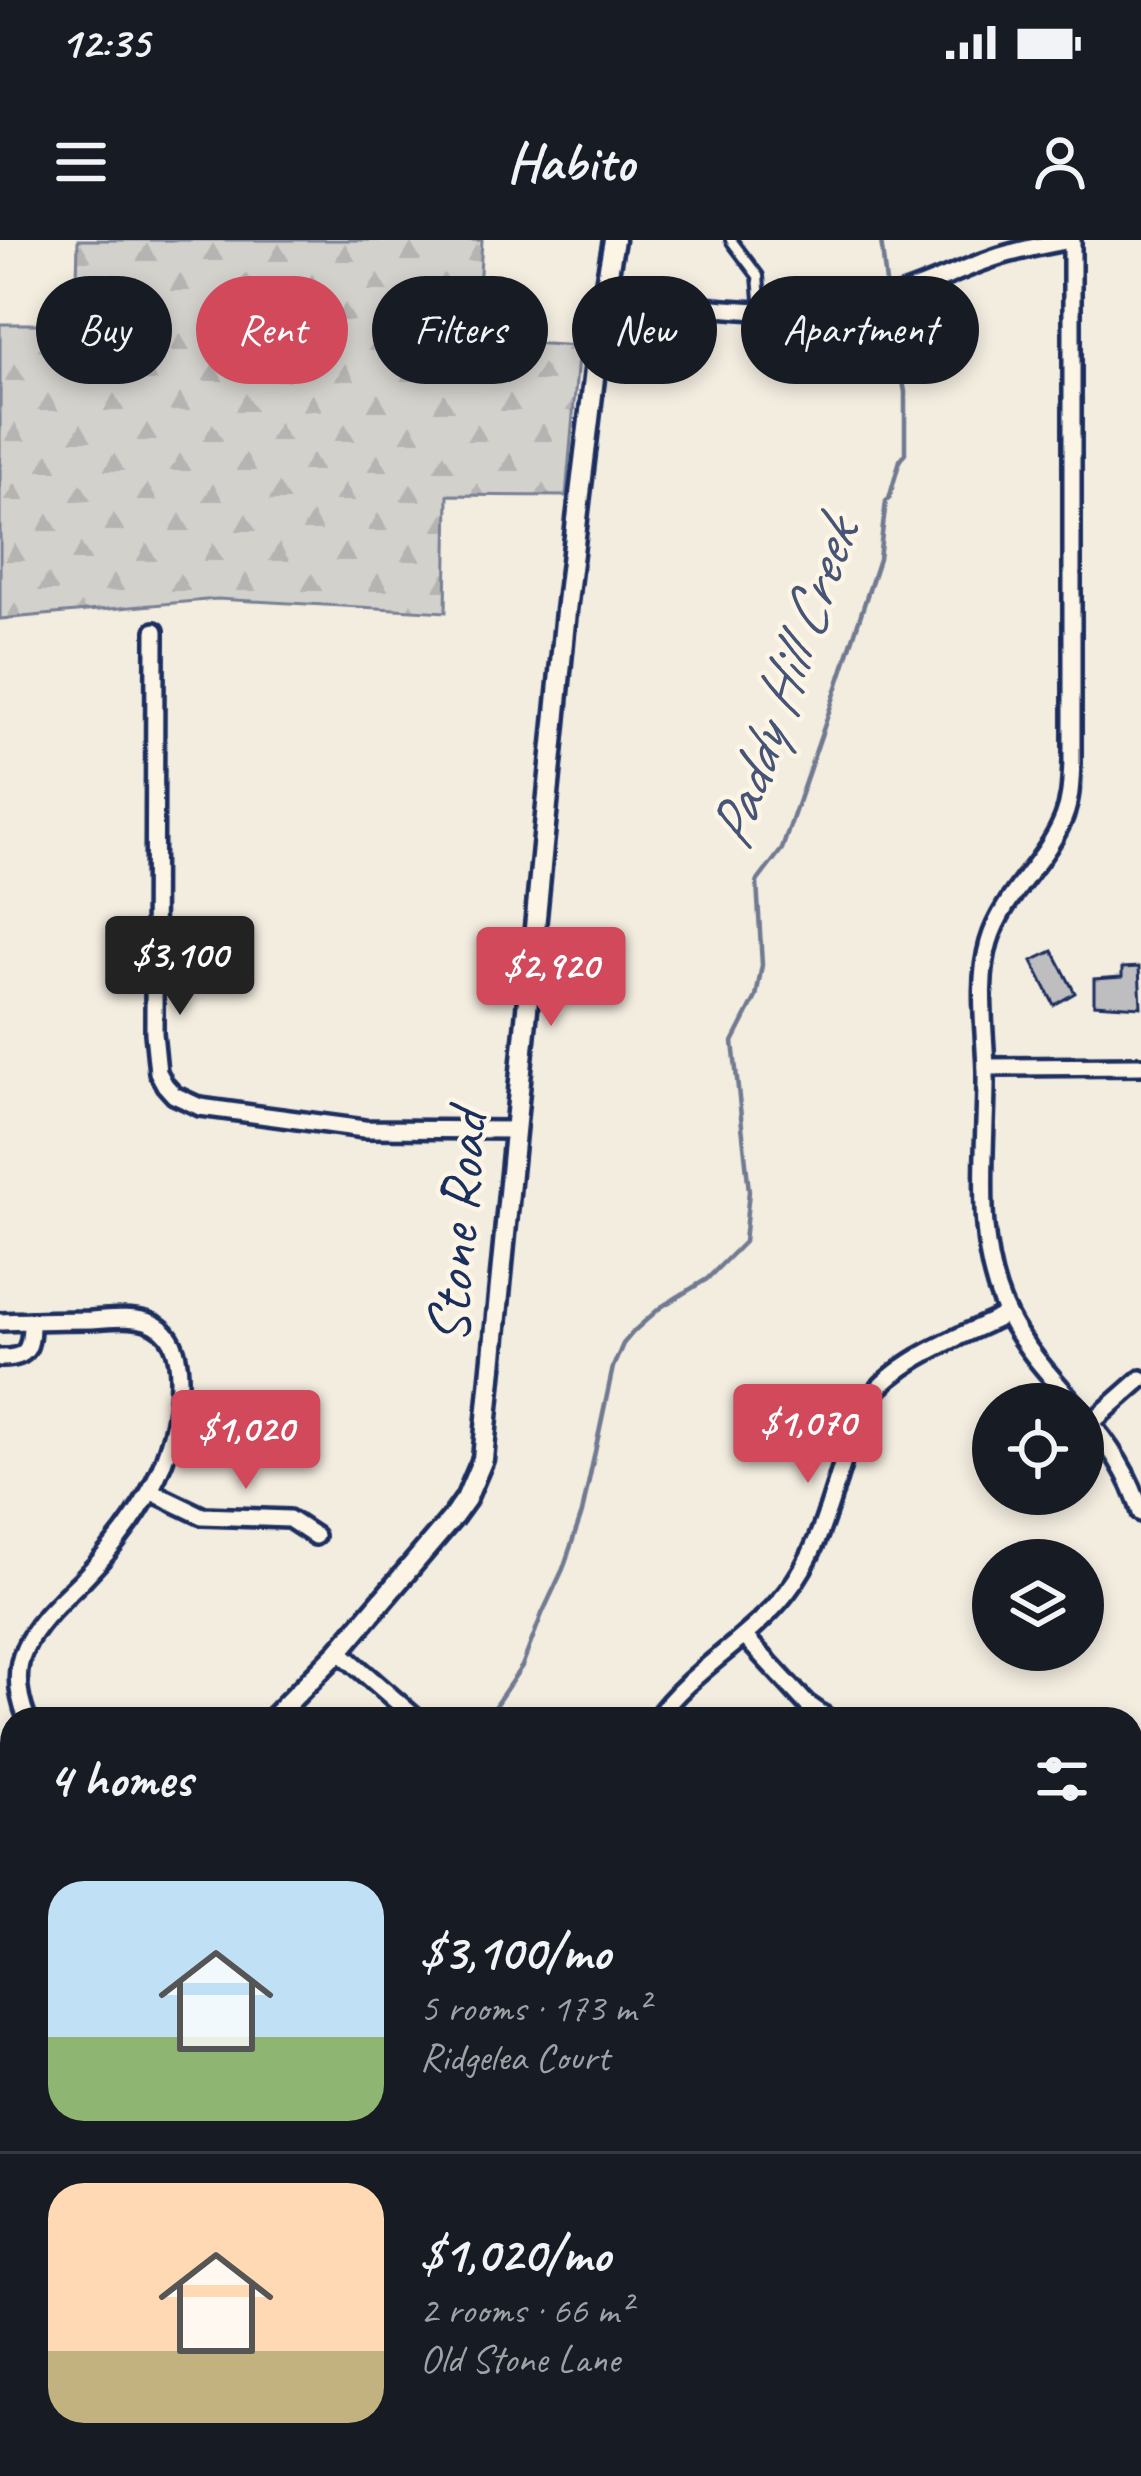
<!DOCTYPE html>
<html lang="en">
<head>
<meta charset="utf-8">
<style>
  body { margin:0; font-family:Caveat,sans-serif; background:#242831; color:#f1f3f6; height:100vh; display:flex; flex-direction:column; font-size:45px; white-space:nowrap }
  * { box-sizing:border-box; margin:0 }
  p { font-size:39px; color:#9ea1a6 }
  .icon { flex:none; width:66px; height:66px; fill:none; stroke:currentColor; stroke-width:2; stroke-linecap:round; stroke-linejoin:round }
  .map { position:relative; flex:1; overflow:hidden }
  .sheet { position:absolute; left:0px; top:1467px; width:1143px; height:771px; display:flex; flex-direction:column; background:#171b24; border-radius:36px 36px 0 0; box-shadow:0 6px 18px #0003 }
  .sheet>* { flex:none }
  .banner { position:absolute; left:36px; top:36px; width:1071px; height:108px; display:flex; gap:24px }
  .buttons { position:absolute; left:972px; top:1143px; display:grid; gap:24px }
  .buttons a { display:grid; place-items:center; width:132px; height:132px; border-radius:50%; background:#171b24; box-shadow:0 6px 18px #0003; font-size:60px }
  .price { position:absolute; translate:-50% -102px; padding:0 27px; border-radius:12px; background:#d1495b; color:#fff; font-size:39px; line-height:78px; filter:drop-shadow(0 3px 6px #0008) }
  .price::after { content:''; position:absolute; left:50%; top:72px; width:36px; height:27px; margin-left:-18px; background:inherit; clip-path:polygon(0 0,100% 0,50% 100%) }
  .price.selected { background:#222; color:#fff }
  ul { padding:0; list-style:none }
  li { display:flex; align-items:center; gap:36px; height:300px; padding:0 48px }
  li+li { border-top:3px solid #363941 }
  li span { display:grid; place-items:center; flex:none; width:336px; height:240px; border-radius:36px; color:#555 }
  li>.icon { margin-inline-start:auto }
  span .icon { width:144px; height:144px; fill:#fffc; stroke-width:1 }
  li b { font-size:51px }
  h2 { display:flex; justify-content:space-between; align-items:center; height:144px; padding:0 48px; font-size:51px }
  .chip { padding:0 42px; border-radius:54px; background:#171b24; box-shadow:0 6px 18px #0003; font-size:42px; line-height:108px }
  .chip.selected { background:#d1495b; color:#fff }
  .status { display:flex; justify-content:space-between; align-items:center; height:84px; padding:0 60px; background:#171b24; direction:ltr }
  .status svg { height:33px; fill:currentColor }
  header { display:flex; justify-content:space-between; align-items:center; height:156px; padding:0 48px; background:#171b24; font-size:54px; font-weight:700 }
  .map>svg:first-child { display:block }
  .forest { fill:url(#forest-firs); stroke:#778095; stroke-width:3 }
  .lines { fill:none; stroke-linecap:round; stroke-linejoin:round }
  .stream { stroke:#707a91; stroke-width:4.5 }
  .building { fill:#bebec0; stroke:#1b2f5e; stroke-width:3 }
  .service-casing { stroke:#1b2f5e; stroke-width:16 }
  .minor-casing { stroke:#1b2f5e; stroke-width:24 }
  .tertiary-casing { stroke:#1b2f5e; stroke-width:27 }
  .service { stroke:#fcf5e5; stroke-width:8 }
  .minor { stroke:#fcf5e5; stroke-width:15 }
  .tertiary { stroke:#fcf5e5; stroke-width:18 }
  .labels { text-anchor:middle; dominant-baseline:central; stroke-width:9; stroke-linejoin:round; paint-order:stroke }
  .street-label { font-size:60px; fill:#1b2f5e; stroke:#fcf5e5 }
  .water-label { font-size:63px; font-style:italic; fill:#465478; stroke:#fcf5e5 }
</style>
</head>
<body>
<div class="status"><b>12:35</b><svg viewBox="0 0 49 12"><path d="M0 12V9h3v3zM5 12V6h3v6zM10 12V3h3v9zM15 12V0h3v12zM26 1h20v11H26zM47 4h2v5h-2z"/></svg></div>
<header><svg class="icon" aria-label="menu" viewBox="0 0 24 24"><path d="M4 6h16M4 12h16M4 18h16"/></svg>Habito<svg class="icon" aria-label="person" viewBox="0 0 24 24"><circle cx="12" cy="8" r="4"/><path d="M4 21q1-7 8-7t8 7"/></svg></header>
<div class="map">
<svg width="1141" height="2236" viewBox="0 0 1141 2236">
  <defs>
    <pattern id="forest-firs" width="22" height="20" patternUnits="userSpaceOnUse" patternTransform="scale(3)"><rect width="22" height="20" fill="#d3d1cc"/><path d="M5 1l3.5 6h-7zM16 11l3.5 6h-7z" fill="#b5b4b2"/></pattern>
  </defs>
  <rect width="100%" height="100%" fill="#f3ede0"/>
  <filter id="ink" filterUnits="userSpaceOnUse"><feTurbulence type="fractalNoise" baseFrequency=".00833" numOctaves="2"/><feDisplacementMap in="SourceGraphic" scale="24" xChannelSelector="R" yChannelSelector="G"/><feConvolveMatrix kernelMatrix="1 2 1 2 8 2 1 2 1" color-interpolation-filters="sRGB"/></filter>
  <g filter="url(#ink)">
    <g class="forest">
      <path d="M78 0H482L476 100 579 106 566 256 448 255 446 372 217 359 0 379V84H76Z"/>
      <path d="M12 1971V2061L0 2091V1981Z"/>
    </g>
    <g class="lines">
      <g class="stream">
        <path d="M881 0 887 52"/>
        <path d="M486 1479 522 1426 542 1374 563 1329 582 1273 613 1127 623 1104 634 1091 661 1067 707 1039 744 1002 749 951 733 802 756 757 762 725 757 642 782 609 823 490 879 319 886 261 889 259 900 220 905 213V152L890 72"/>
        <path d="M0 2037 12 2016"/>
      </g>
    </g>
    <g class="building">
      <path d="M1053 711 1075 753 1054 765 1032 721Z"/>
      <path d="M1139 727 1141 767 1094 764V739L1122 737V728Z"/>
    </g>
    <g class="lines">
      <defs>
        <g id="service">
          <path d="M731 0 758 36 761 70"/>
          <path d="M0 1616 12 1610"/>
        </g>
        <g id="minor">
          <path d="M1072 0V522C1071 541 1071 559 1064 577 1046 623 1003 654 989 702 977 744 985 788 986 831 987 909 971 1003 1008 1076 1025 1109 1051 1137 1075 1164"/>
          <path d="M604 55C696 67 787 81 879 61 917 52 953 32 991 19 1017 10 1044 5 1071 0"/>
          <path d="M155 391 154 793 158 832 165 845 174 855 200 867 364 889 514 890"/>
          <path d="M986 827 1141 826"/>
          <path d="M0 1082C30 1081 61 1080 91 1080 109 1079 129 1076 146 1081 173 1089 179 1113 179 1139 179 1219 137 1284 83 1339 62 1360 37 1381 25 1408 14 1431 18 1456 27 1479"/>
          <path d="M0 1118C29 1119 31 1107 31 1081"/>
          <path d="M1083 1174C1109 1204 1130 1235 1141 1273"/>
          <path d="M1091 1183 1141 1139"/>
          <path d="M152 1252 202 1276 289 1279 315 1296"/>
          <path d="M744 1396 806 1463 829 1479"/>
          <path d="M339 1411 417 1479"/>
          <path d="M656 1479C692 1429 749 1401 787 1352 818 1313 829 1265 844 1219 850 1199 855 1176 868 1160 901 1117 960 1097 1007 1074"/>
          <path d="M1131 1787H1141"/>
          <path d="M0 1846 12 1837"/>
          <path d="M125 2226 127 2236"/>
          <path d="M871 2226V2236"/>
        </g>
        <g id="tertiary">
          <path d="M272 1479 339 1411 453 1277 466 1259 483 1219 566 371 604 55 614 0"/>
          <path d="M0 1693 12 1686"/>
        </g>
      </defs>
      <use href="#service" class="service-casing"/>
      <use href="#minor" class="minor-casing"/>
      <use href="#tertiary" class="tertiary-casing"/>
      <use href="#service" class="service"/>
      <use href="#minor" class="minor"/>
      <use href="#tertiary" class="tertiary"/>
    </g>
  </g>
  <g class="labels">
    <g class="street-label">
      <text transform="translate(457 987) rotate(-85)">Stone Road</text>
    </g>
    <g class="water-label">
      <text transform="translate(783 445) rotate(-71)">Paddy Hill Creek</text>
    </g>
  </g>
</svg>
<div class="buttons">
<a><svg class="icon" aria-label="locate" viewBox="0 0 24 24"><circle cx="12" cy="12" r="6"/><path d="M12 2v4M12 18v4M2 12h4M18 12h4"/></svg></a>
<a><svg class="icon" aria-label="layers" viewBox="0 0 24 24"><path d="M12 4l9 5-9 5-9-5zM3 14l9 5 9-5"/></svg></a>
</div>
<b class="price selected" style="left:180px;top:778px">$3,100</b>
<b class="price" style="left:551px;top:789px">$2,920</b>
<b class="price" style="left:808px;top:1246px">$1,070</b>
<b class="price" style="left:246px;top:1252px">$1,020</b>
<div class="banner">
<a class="chip">Buy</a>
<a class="chip selected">Rent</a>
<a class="chip">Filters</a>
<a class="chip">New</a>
<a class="chip">Apartment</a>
</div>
<section class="sheet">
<h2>4 homes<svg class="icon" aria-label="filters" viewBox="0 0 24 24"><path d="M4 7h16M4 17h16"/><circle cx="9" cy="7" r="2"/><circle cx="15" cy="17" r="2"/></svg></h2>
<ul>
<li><span style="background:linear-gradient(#bfe0f5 65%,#8fb573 0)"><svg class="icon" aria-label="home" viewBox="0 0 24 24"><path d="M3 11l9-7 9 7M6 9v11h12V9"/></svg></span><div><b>$3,100/mo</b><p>5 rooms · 173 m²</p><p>Ridgelea Court</p></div></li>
<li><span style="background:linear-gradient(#ffd9b3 70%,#c2b280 0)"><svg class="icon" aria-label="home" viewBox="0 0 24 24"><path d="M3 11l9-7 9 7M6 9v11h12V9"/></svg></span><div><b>$1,020/mo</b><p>2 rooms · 66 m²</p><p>Old Stone Lane</p></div></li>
</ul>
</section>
</div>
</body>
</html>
